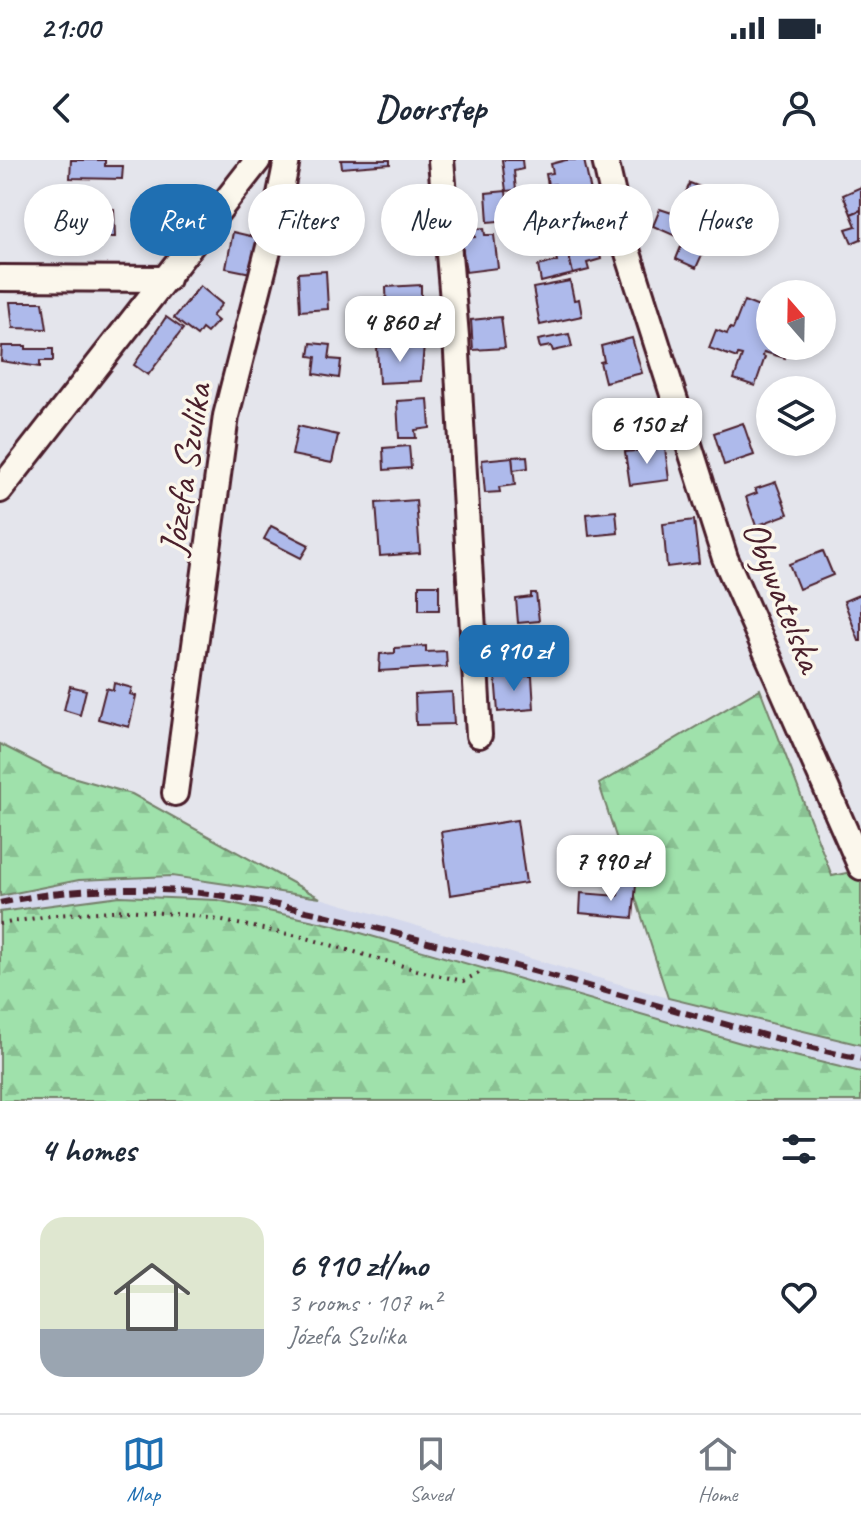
<!DOCTYPE html>
<html lang="en">
<head>
<meta charset="utf-8">
<style>
  body { margin:0; font-family:Caveat,sans-serif; background:#f2f2f3; color:#1f2937; height:100vh; display:flex; flex-direction:column; font-size:30px; white-space:nowrap }
  * { box-sizing:border-box; margin:0 }
  p { font-size:26px; color:#747a83 }
  .icon { flex:none; width:44px; height:44px; fill:none; stroke:currentColor; stroke-width:2; stroke-linecap:round; stroke-linejoin:round }
  .map { position:relative; height:941px; overflow:hidden }
  .panel { display:flex; flex-direction:column; background:#fff; flex:1 }
  .panel>* { flex:none }
  .top-card { position:absolute; left:24px; top:24px; width:814px; height:72px; display:flex; gap:16px }
  .needle { width:52px; rotate:340deg }
  .tools { position:absolute; left:756px; top:120px; display:grid; gap:16px }
  .tools a { display:grid; place-items:center; width:80px; height:80px; border-radius:50%; background:#fff; box-shadow:0 4px 12px #0003; font-size:40px }
  .price { position:absolute; translate:-50% -68px; padding:0 18px; border-radius:16px; background:#fff; color:#222; font-size:26px; line-height:52px; filter:drop-shadow(0 2px 4px #0008) }
  .price::after { content:''; position:absolute; left:50%; top:48px; width:24px; height:18px; margin-left:-12px; background:inherit; clip-path:polygon(0 0,100% 0,50% 100%) }
  .price.selected { background:#1f6fb2; color:#fff }
  ul { padding:0; list-style:none }
  li { display:flex; align-items:center; gap:24px; height:200px; padding:0 40px }
  li+li { border-top:2px solid #e0e1e3 }
  li span { display:grid; place-items:center; flex:none; width:224px; height:160px; border-radius:24px; color:#555 }
  li>.icon { margin-inline-start:auto }
  span .icon { width:96px; height:96px; fill:#fffc; stroke-width:1 }
  li b { font-size:34px }
  h2 { display:flex; justify-content:space-between; align-items:center; height:96px; padding:0 40px; font-size:34px }
  .pill { padding:0 28px; border-radius:36px; background:#fff; box-shadow:0 4px 12px #0003; font-size:28px; line-height:72px }
  .pill.selected { background:#1f6fb2; color:#fff }
  .status { display:flex; justify-content:space-between; align-items:center; height:56px; padding:0 40px; background:#fff; direction:ltr }
  .status svg { height:22px; fill:currentColor }
  header { display:flex; justify-content:space-between; align-items:center; height:104px; padding:0 40px; background:#fff; font-size:36px; font-weight:700 }
  .menu { display:flex; justify-content:space-around; align-items:center; height:112px; border-top:2px solid #e0e1e3; background:#fff; font-size:22px; color:#747a83 }
  .menu a { display:grid; justify-items:center; gap:4px }
  .menu .selected { color:#1f6fb2 }
  .map>svg:first-child { display:block }
  .built { fill:#d4d8ec }
  .forest { fill:url(#forest-firs); stroke:#74806b; stroke-width:2 }
  .building { fill:#aebaeb; stroke:#4a1f2b; stroke-width:2 }
  .lines { fill:none; stroke-linecap:round; stroke-linejoin:round }
  .minor-casing { stroke:#4a1f2b; stroke-width:30 }
  .path { stroke:#4a1f2b; stroke-width:4; stroke-dasharray:2 6; stroke-linecap:butt }
  .minor { stroke:#fbf7ec; stroke-width:24 }
  .rail { stroke:#4a1f2b; stroke-width:6; stroke-dasharray:12 6; stroke-linecap:butt }
  .labels { text-anchor:middle; dominant-baseline:central; stroke-width:7; stroke-linejoin:round; paint-order:stroke }
  .street-label { font-size:38px; fill:#4a1f2b; stroke:#fbf7ec }
</style>
</head>
<body>
<div class="status"><b>21:00</b><svg viewBox="0 0 49 12"><path d="M0 12V9h3v3zM5 12V6h3v6zM10 12V3h3v9zM15 12V0h3v12zM26 1h20v11H26zM47 4h2v5h-2z"/></svg></div>
<header><svg class="icon" aria-label="back" viewBox="0 0 24 24"><path d="M15 5l-7 7 7 7"/></svg>Doorstep<svg class="icon" aria-label="person" viewBox="0 0 24 24"><circle cx="12" cy="8" r="4"/><path d="M4 21q1-7 8-7t8 7"/></svg></header>
<div class="map">
<svg width="861" height="941" viewBox="0 0 861 941">
  <defs>
    <pattern id="forest-firs" width="22" height="20" patternUnits="userSpaceOnUse" patternTransform="scale(2)"><rect width="22" height="20" fill="#9fe1ab"/><path d="M5 1l3.5 6h-7zM16 11l3.5 6h-7z" fill="#8ac193"/></pattern>
  </defs>
  <rect width="100%" height="100%" fill="#e4e5ec"/>
  <filter id="ink" filterUnits="userSpaceOnUse"><feTurbulence type="fractalNoise" baseFrequency=".0125" numOctaves="2"/><feDisplacementMap in="SourceGraphic" scale="16" xChannelSelector="R" yChannelSelector="G"/><feConvolveMatrix kernelMatrix="1 2 1 2 8 2 1 2 1" color-interpolation-filters="sRGB"/></filter>
  <g filter="url(#ink)">
    <path class="built" d="M172 716 320 738 668 838 861 885V912L741 883 333 765 217 740 120 736 0 752V736L79 720Z"/>
    <g class="forest">
      <path d="M760 529 832 716 861 710V885L668 838 599 624Z"/>
      <path d="M0 584 55 612 132 634 320 738 172 716 79 720 0 736Z"/>
      <path d="M120 736 217 740 333 765 741 883 861 912V941H0V752Z"/>
    </g>
    <g class="building">
      <path d="M71 0H105V6H123L122 19 70 18Z"/>
      <path d="M341 0H390V4L342 8Z"/>
      <path d="M502 0H522L523 9 514 11 516 30 506 31Z"/>
      <path d="M566 0H584L591 32 559 39 555 24 548 25 546 14 553 13 551 4Z"/>
      <path d="M690 23 710 31 702 51 707 53 708 50 736 63 728 82 708 73 706 78 709 79 696 108 676 99 685 77 681 75 680 78 653 66 660 49 672 53 675 48 678 50Z"/>
      <path d="M861 27V50L851 54 843 35Z"/>
      <path d="M506 31 509 60 488 62 486 33Z"/>
      <path d="M114 49 115 77H73V50Z"/>
      <path d="M861 50V79L852 83 846 69 856 66 851 54Z"/>
      <path d="M594 67 601 99 587 103 589 110 573 114 564 73Z"/>
      <path d="M484 68 485 75H494L498 108 466 112 461 78 475 77 474 69Z"/>
      <path d="M233 72 263 79 256 114 226 108Z"/>
      <path d="M567 90 573 114 541 122 538 106 557 101 555 93Z"/>
      <path d="M326 111 328 149 300 151 298 113Z"/>
      <path d="M570 121 574 140 579 139 582 156 540 165 533 128Z"/>
      <path d="M421 125V156L387 158 386 127Z"/>
      <path d="M200 126 222 144 212 156 218 161 207 173 202 169 197 176 174 158Z"/>
      <path d="M386 139 387 158 375 159 373 140Z"/>
      <path d="M744 141 764 149 757 169 770 170V186H789L785 198 764 192 763 196 765 197 755 226 734 219 742 196 738 195 737 198 709 188 716 170 727 174 730 168 733 169Z"/>
      <path d="M10 142H43L47 169 13 168Z"/>
      <path d="M166 157 183 169 148 215 134 205Z"/>
      <path d="M501 157 505 188 473 190 471 160Z"/>
      <path d="M569 174 572 187 553 191 551 186 540 188 538 180Z"/>
      <path d="M632 178 642 213 605 222 600 202 604 201 601 186Z"/>
      <path d="M311 183 331 185 329 199 341 200 339 218 314 214 316 197 309 196Z"/>
      <path d="M424 185 421 221 379 223 377 187Z"/>
      <path d="M2 186H26V189H53V201H40V207L1 201Z"/>
      <path d="M428 239 430 268 415 270 416 278H399L397 241Z"/>
      <path d="M743 263 754 295 724 305 714 273Z"/>
      <path d="M298 266 338 275 332 303 292 295Z"/>
      <path d="M409 286 411 308 384 310 383 288Z"/>
      <path d="M665 288 669 320 630 325 625 292Z"/>
      <path d="M527 296 528 308 513 310 512 297Z"/>
      <path d="M512 297 515 325 499 327 500 332 485 333 482 300Z"/>
      <path d="M776 322 788 354 756 366 746 337 757 333 755 329Z"/>
      <path d="M416 340 420 393 380 396 376 343Z"/>
      <path d="M616 351 618 373 589 376 587 354Z"/>
      <path d="M694 360 699 403 667 407 663 364Z"/>
      <path d="M271 366 309 385 301 398 264 379Z"/>
      <path d="M823 391 833 415 799 429 789 404Z"/>
      <rect x="419" y="425" width="20" height="25"/>
      <path d="M531 433H536L539 461 518 463 516 439 531 437Z"/>
      <path d="M861 434V481H859L844 441Z"/>
      <path d="M426 486V492L446 491 447 507 379 511 380 494 395 493V488Z"/>
      <path d="M519 514V516H532L534 549 498 552 495 515Z"/>
      <path d="M114 523 132 528 130 534 136 536 129 567 98 559 106 528 113 530Z"/>
      <path d="M70 526 86 530 80 555 64 550Z"/>
      <path d="M452 532 454 564 416 565 415 534Z"/>
      <path d="M517 660 526 723 450 735 441 672Z"/>
      <path d="M619 722 636 724 633 758 580 753 581 733 618 736Z"/>
    </g>
    <g class="lines">
      <defs>
        <g id="minor">
          <path d="M441 0 456 176 479 575"/>
          <path d="M605 0 622 74 725 398 861 707"/>
          <path d="M0 118 167 119"/>
          <path d="M0 330 258 0"/>
          <path d="M175 633 226 256 271 79 287 0"/>
        </g>
      </defs>
      <use href="#minor" class="minor-casing"/>
      <path class="path" d="M0 764 55 755 126 750 198 756 303 777 431 814 463 821 479 813"/>
      <use href="#minor" class="minor"/>
      <path class="rail" d="M0 743C160 708 293 745 446 787 526 809 606 831 685 853 744 869 802 887 861 899"/>
    </g>
  </g>
  <g class="labels">
    <g class="street-label">
      <text transform="translate(185 309) rotate(-81)">Józefa Szulika</text>
      <text transform="translate(783 436) rotate(68)">Obywatelska</text>
    </g>
  </g>
</svg>
<div class="tools">
<a><svg class="needle" viewBox="-14 -14 28 28"><path d="M0-13l5 13h-10z" fill="#e53935"/><path d="M0 13l5-13h-10z" fill="#747a83"/></svg></a>
<a><svg class="icon" aria-label="layers" viewBox="0 0 24 24"><path d="M12 4l9 5-9 5-9-5zM3 14l9 5 9-5"/></svg></a>
</div>
<b class="price" style="left:400px;top:204px">4 860 zł</b>
<b class="price" style="left:647px;top:306px">6 150 zł</b>
<b class="price selected" style="left:514px;top:533px">6 910 zł</b>
<b class="price" style="left:611px;top:743px">7 990 zł</b>
<div class="top-card">
<a class="pill">Buy</a>
<a class="pill selected">Rent</a>
<a class="pill">Filters</a>
<a class="pill">New</a>
<a class="pill">Apartment</a>
<a class="pill">House</a>
</div>
</div>
<section class="panel">
<h2>4 homes<svg class="icon" aria-label="filters" viewBox="0 0 24 24"><path d="M4 7h16M4 17h16"/><circle cx="9" cy="7" r="2"/><circle cx="15" cy="17" r="2"/></svg></h2>
<ul>
<li><span style="background:linear-gradient(#dfe7d0 70%,#9aa5b1 0)"><svg class="icon" aria-label="home" viewBox="0 0 24 24"><path d="M3 11l9-7 9 7M6 9v11h12V9"/></svg></span><div><b>6 910 zł/mo</b><p>3 rooms · 107 m²</p><p>Józefa Szulika</p></div><svg class="icon" aria-label="heart" viewBox="0 0 24 24"><path d="M12 20l-8-8c-3-5 5-10 8-4 3-6 11-1 8 4z"/></svg></li>
</ul>
</section>
<nav class="menu">
<a class="selected"><svg class="icon" aria-label="map" viewBox="0 0 24 24"><path d="M3 6l6-2 6 2 6-2v14l-6 2-6-2-6 2zM9 4v14M15 6v14"/></svg>Map</a>
<a><svg class="icon" aria-label="saved" viewBox="0 0 24 24"><path d="M7 4h10v16l-5-4-5 4z"/></svg>Saved</a>
<a><svg class="icon" aria-label="home" viewBox="0 0 24 24"><path d="M3 11l9-7 9 7M6 9v11h12V9"/></svg>Home</a>
</nav>
</body>
</html>
